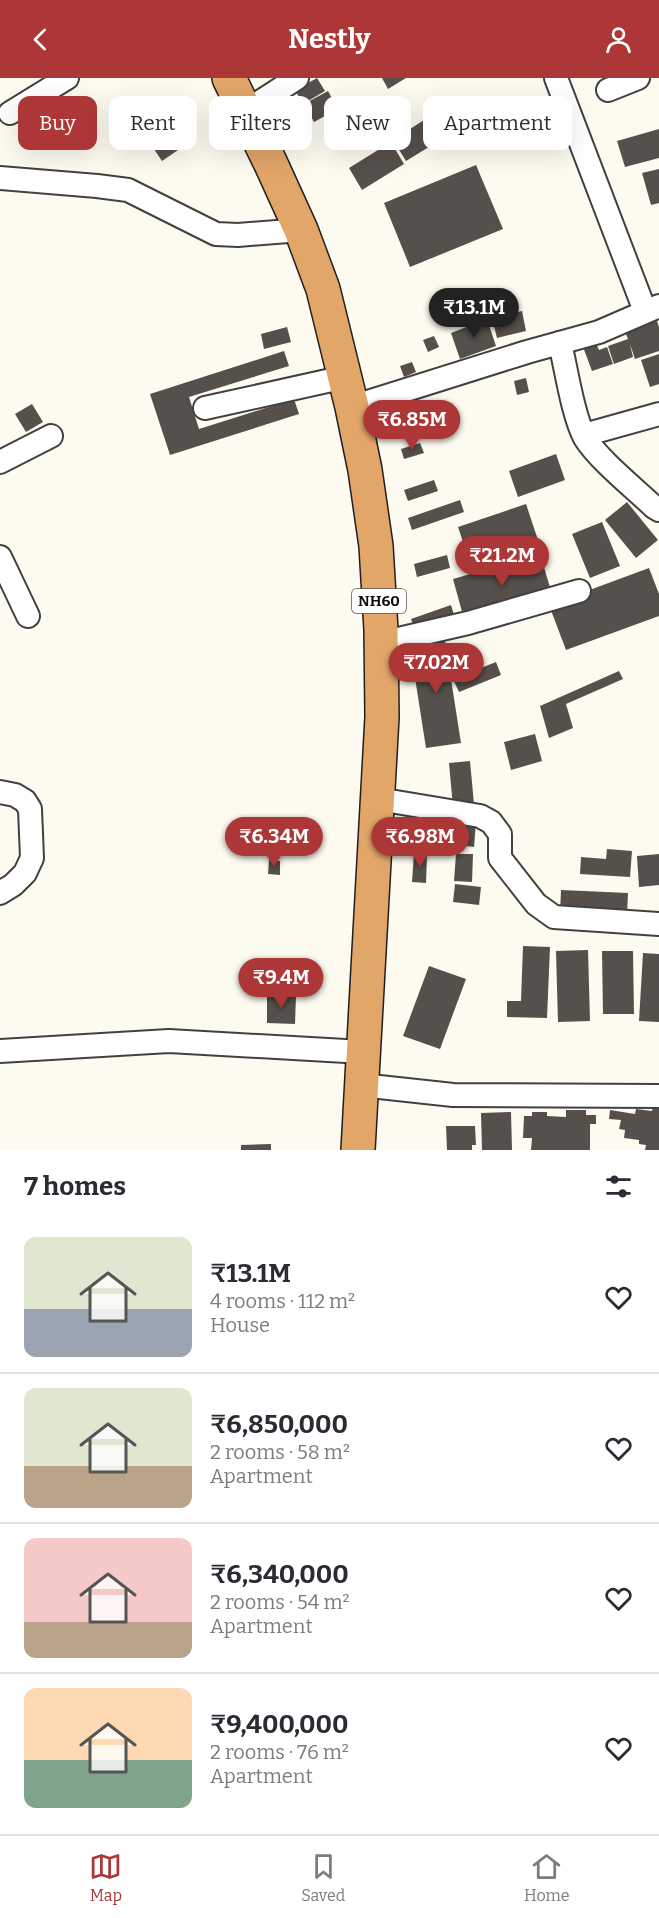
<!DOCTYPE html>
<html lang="en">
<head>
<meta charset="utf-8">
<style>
  body { margin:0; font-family:Bitter,serif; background:#f7f7f7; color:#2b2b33; height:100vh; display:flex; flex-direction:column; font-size:22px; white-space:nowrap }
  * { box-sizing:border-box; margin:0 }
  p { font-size:20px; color:#7c7c81 }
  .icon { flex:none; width:33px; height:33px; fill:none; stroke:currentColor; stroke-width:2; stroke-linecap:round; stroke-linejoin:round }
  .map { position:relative; height:1072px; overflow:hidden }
  .drawer { display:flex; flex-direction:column; background:#fff; flex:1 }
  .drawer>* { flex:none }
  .guide { position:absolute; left:18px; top:18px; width:624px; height:54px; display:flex; gap:12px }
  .price { position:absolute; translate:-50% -51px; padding:0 14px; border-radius:21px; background:#ad3737; color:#fff; font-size:20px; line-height:39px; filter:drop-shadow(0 2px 3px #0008) }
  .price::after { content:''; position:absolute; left:50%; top:36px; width:18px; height:14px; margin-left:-9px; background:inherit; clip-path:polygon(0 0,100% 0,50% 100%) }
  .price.selected { background:#222; color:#fff }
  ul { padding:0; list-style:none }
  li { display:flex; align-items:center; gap:18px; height:150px; padding:0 24px }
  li+li { border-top:2px solid #e1e1e2 }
  li span { display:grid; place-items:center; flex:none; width:168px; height:120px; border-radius:12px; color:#555 }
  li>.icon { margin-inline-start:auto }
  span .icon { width:72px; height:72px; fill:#fffc; stroke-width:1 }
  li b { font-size:26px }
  h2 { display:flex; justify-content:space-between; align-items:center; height:72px; padding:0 24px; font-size:26px }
  .chip { padding:0 21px; border-radius:12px; background:#fff; box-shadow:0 6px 24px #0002; font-size:21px; line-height:54px }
  .chip.selected { background:#ad3737; color:#fff }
  header { display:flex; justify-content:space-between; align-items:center; height:78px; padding:0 24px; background:#ad3737; color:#fff; font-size:27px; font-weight:700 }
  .tab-bar { display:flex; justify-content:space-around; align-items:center; height:84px; border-top:2px solid #e1e1e2; background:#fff; font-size:16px; color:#7c7c81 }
  .tab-bar a { display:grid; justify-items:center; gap:3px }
  .tab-bar .selected { color:#ad3737 }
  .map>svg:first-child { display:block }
  .building { fill:#55504b }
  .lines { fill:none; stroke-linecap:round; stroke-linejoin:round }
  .minor-casing { stroke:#414141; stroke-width:26 }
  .highway-casing { stroke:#1f1f1f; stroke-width:36 }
  .minor { stroke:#fff; stroke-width:22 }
  .highway { stroke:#e2a669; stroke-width:33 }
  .labels { text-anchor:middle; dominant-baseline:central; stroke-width:6; stroke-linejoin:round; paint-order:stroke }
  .shield { fill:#fff; stroke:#565656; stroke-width:1.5 }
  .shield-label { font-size:15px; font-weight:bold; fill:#0e0e0e }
</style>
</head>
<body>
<header><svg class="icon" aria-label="back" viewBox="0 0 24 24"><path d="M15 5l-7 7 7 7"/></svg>Nestly<svg class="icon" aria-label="person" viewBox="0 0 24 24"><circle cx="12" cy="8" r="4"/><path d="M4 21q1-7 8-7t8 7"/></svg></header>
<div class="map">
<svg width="659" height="1072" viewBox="0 0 659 1072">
  <rect width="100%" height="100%" fill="#fdfbf0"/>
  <g class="building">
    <path d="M317 0 325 13 303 26 295 12Z"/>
    <path d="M382 0H406L388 11Z"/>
    <path d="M328 13 338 31 314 44 304 26Z"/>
    <path d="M167 33 171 43 137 59 132 50Z"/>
    <path d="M424 42 437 64 406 83 393 62Z"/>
    <path d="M167 48 181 70 162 83 147 61Z"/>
    <path d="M659 51V80L625 89 617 63Z"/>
    <path d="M391 64 404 86 362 112 349 90Z"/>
    <path d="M476 87 503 151 410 189 384 125Z"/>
    <path d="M659 91V125L651 127 642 95Z"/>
    <path d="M522 233 526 253 497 260 492 240Z"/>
    <path d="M655 237 659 249V273L635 281 630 266 633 279 614 286 608 268 628 261 623 249Z"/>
    <path d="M487 241 496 268 460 281 451 255Z"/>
    <path d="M287 249 291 264 264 271 261 256Z"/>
    <path d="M434 258 439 269 428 274 423 262Z"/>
    <path d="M596 265 599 272 607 269 613 286 592 293 583 269Z"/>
    <path d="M284 273 289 288 189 319 199 351 294 321 299 336 170 377 150 316Z"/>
    <path d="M659 276V306L650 309 641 282Z"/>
    <path d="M412 284 416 294 404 299 400 288Z"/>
    <path d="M526 300 529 314 517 317 514 303Z"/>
    <path d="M32 326 43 344 26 354 15 336Z"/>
    <path d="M420 365 424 375 404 381 401 371Z"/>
    <path d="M556 376 565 402 518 419 509 393Z"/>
    <path d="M434 402 438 413 408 423 404 412Z"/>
    <path d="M460 422 464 434 412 452 408 440Z"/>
    <path d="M627 424 658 462 636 480 605 442Z"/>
    <path d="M526 426 539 465 471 488 458 449Z"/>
    <path d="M602 444 620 488 590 500 572 456Z"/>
    <path d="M540 476 552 516 464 541 453 501Z"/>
    <path d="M447 477 450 490 417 499 414 486Z"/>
    <path d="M649 490 659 516V538L566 572 549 527Z"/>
    <path d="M451 527 456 543 416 556 411 541Z"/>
    <path d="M445 563 461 665 426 670 410 568Z"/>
    <path d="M496 584 501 597 459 614 453 601Z"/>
    <path d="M619 593 623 601 566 626 573 650 549 660 540 628Z"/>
    <path d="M535 656 542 683 511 692 504 664Z"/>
    <path d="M470 683 474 726 453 729 449 685Z"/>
    <path d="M460 743 476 744 474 769 458 767Z"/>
    <path d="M607 771 632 773 630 799 580 796 581 779 606 781Z"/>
    <path d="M414 775 427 776 426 805 412 804Z"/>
    <path d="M456 776H473L472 804 454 803Z"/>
    <path d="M659 776V807L639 809 637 778Z"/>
    <path d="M269 782 280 783V797L268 796Z"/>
    <path d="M455 806 481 809 479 827 453 824Z"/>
    <path d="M561 812 628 815 627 838 560 836Z"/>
    <path d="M523 868 550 869 547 940 507 939V923H521Z"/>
    <path d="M588 872 590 943 558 944 556 873Z"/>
    <path d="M602 873H633L634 936H603Z"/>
    <path d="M643 875 659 876V944L639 943Z"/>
    <path d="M275 887 299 889 298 913 274 912Z"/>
    <path d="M429 888 466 901 440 971 403 958Z"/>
    <path d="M267 917 296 918 295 946 267 945Z"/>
    <path d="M653 1027 659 1028V1072H645L646 1067 639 1066V1062L624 1060 625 1052 619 1051 621 1042 609 1041 610 1032 635 1036 636 1031 652 1033Z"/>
    <path d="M566 1032H586V1037H596V1046H590V1072H531L532 1060H523L524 1038H532V1034H547V1038L566 1039Z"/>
    <path d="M511 1034 512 1072H482L481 1035Z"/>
    <path d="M446 1048H475L476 1067H472V1072H447Z"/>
    <path d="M271 1066V1072H241V1067Z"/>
  </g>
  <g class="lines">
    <defs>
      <g id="minor">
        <path d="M556 0 645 233"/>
        <path d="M608 12 638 0"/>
        <path d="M246 33 297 0"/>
        <path d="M10 35 67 0"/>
        <path d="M0 100 97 108 128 112 216 156 238 157 301 152"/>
        <path d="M560 265C566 290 573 338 585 360 599 382 634 410 654 429L659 432"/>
        <path d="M352 329 527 274 599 254 659 228"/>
        <path d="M205 330 345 299"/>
        <path d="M584 357 659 336"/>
        <path d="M0 384 51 358"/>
        <path d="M0 479 28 538"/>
        <path d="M381 565 468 545 579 513"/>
        <path d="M0 714 15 717 25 723 30 731 32 780 25 795 13 807 0 815"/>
        <path d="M378 721 480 738 491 744 500 756V780L536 826 554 839 659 846"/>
        <path d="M0 973 169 963 363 974"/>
        <path d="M361 1007 453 1017 659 1018"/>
      </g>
      <path id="highway" d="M229 0 271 86 301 152 323 211 352 329 365 392 376 468 381 552 382 639 358 1072"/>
    </defs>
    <use href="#minor" class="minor-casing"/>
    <use href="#highway" class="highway-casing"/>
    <use href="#minor" class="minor"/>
    <use href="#highway" class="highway"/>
  </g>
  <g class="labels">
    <rect class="shield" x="352" y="511" width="54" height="24" rx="4.5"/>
    <g class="shield-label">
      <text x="379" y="523">NH60</text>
    </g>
  </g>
</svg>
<b class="price selected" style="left:474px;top:261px">₹13.1M</b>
<b class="price" style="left:412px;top:373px">₹6.85M</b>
<b class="price" style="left:502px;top:509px">₹21.2M</b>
<b class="price" style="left:436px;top:616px">₹7.02M</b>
<b class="price" style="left:274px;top:790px">₹6.34M</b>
<b class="price" style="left:420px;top:790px">₹6.98M</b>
<b class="price" style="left:281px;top:931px">₹9.4M</b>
<div class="guide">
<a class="chip selected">Buy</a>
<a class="chip">Rent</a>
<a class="chip">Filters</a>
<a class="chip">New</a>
<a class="chip">Apartment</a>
</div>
</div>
<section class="drawer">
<h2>7 homes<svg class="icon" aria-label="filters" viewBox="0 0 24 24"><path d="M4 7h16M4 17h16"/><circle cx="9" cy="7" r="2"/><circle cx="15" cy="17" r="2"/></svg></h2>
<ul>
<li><span style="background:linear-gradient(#dfe7d0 60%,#9aa5b1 0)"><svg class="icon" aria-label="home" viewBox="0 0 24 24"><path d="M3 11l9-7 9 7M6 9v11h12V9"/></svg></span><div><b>₹13.1M</b><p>4 rooms · 112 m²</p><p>House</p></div><svg class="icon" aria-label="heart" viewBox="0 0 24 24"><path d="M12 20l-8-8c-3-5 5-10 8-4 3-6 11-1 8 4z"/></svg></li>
<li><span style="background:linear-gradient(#dfe7d0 65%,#b9a48a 0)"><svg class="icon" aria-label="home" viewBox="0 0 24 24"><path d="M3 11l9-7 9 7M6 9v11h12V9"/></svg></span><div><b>₹6,850,000</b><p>2 rooms · 58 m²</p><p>Apartment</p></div><svg class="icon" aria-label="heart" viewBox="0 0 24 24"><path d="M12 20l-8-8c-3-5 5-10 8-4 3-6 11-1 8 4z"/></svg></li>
<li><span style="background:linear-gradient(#f6c9c9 70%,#b9a48a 0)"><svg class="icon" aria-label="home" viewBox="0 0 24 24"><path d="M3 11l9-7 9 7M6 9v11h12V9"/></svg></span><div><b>₹6,340,000</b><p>2 rooms · 54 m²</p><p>Apartment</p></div><svg class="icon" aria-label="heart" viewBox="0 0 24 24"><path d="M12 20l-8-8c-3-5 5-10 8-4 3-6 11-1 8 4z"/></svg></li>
<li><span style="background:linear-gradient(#ffd9b3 60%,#7fa58c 0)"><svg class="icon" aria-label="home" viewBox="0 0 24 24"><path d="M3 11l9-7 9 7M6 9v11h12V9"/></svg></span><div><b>₹9,400,000</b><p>2 rooms · 76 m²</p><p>Apartment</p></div><svg class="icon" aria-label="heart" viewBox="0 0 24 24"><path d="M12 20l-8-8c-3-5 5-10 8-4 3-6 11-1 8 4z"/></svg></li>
</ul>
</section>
<nav class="tab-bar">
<a class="selected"><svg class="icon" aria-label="map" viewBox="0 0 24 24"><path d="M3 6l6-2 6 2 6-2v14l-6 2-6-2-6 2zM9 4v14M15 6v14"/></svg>Map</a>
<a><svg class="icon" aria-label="saved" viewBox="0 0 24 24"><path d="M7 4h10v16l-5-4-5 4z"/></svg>Saved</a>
<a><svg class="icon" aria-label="home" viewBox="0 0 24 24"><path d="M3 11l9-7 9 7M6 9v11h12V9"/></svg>Home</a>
</nav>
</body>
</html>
